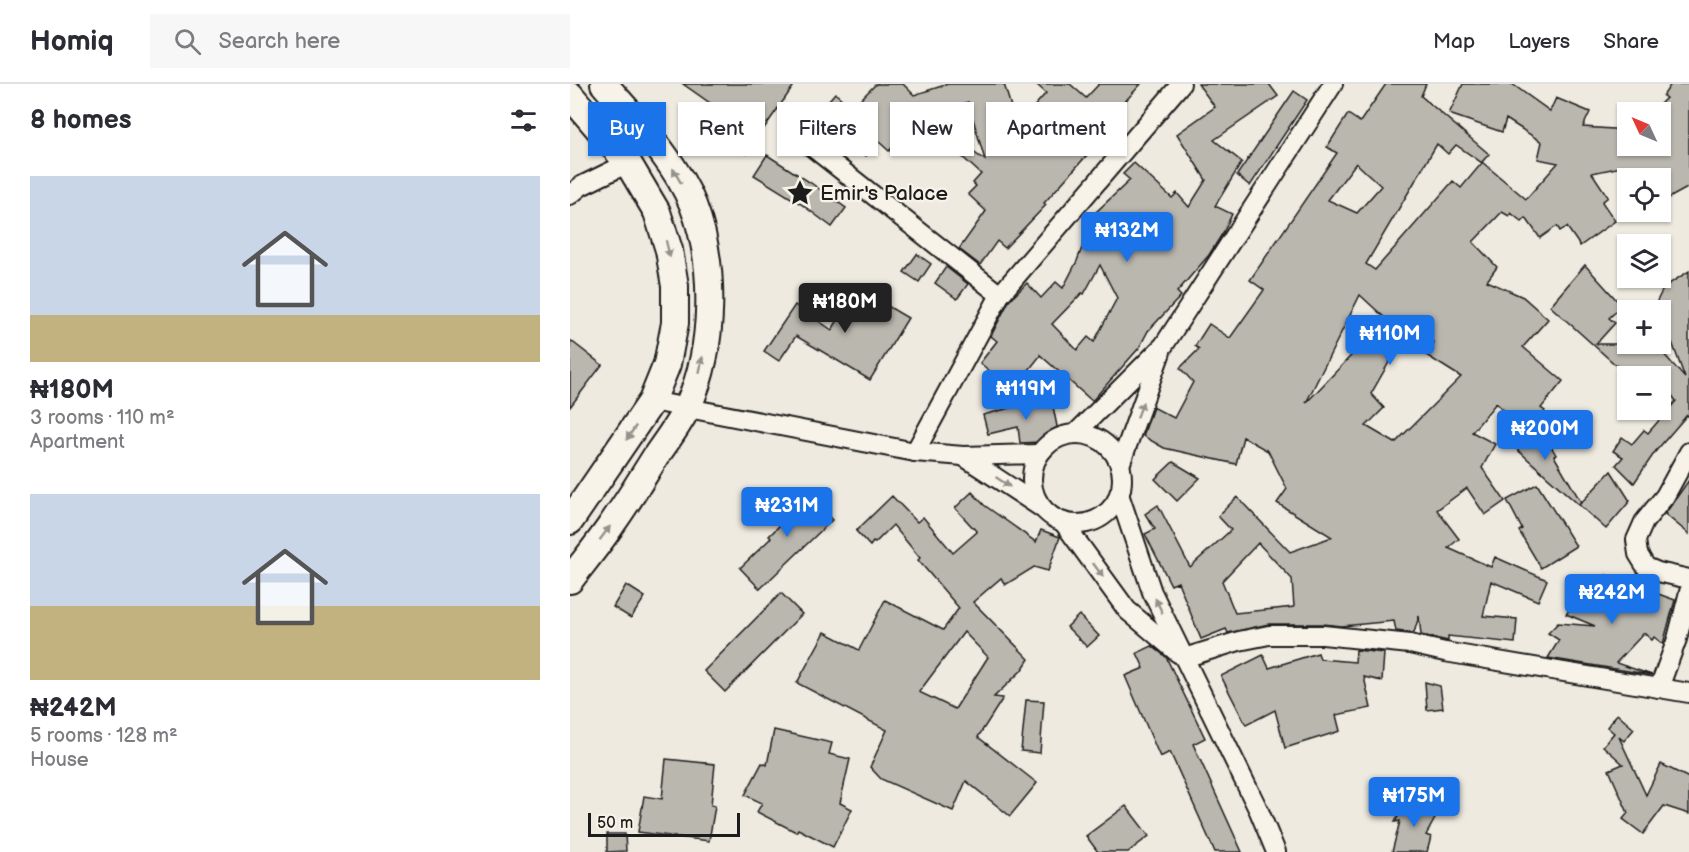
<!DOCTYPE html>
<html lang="en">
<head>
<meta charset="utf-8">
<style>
  body { margin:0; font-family:"Balsamiq Sans",sans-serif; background:#f7f7f7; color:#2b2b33; height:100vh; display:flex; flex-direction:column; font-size:22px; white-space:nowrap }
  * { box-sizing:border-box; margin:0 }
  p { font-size:20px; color:#7c7c81 }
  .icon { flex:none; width:33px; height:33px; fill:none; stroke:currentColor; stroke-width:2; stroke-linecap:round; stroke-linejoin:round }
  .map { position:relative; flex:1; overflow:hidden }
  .panel { display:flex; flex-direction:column; background:#fff; width:570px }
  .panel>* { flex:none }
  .guide { position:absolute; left:18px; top:18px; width:570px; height:54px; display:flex; gap:12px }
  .needle { width:39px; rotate:314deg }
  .fabs { position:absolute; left:1047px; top:18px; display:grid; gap:12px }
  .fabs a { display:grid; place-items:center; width:54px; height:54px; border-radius:0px; background:#fff; box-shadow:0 2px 4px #0004; font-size:30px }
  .scale { position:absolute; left:18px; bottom:15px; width:152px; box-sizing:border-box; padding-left:6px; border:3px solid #1c1c1c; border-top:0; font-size:16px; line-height:21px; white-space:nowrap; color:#1c1c1c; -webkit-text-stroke:4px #f7f3e8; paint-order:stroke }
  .price { position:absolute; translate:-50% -51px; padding:0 14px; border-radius:6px; background:#1a73e8; color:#fff; font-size:20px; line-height:39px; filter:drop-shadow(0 2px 3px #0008) }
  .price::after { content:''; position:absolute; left:50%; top:36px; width:18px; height:14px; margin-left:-9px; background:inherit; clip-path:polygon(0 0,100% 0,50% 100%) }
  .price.active { background:#222; color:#fff }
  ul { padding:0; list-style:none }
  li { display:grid; align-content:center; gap:12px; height:318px; padding:0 30px }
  li span { display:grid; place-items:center; height:186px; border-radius:0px; color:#555 }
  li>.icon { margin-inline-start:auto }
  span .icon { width:108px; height:108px; fill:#fffc; stroke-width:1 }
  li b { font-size:26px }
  h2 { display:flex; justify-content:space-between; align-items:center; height:72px; padding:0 30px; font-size:26px }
  .tag { padding:0 21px; border-radius:0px; background:#fff; box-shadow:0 2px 4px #0004; font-size:21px; line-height:54px }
  .tag.active { background:#1a73e8; color:#fff }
  header { display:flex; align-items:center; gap:36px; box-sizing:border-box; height:84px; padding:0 30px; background:#fff; border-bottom:2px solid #e1e1e2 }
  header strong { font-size:28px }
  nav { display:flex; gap:33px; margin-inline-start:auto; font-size:21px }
  .search { width:420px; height:54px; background:#f7f7f7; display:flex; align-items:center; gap:15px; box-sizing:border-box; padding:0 21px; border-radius:0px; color:#7c7c81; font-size:22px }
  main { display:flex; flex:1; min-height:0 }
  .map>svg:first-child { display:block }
  .building { fill:#bab7af; stroke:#1c1c1c; stroke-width:1.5; fill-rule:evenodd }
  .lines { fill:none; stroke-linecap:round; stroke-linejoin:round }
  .minor-casing { stroke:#1c1c1c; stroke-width:22 }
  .secondary-casing { stroke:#1c1c1c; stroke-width:30 }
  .minor { stroke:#f7f3e8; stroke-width:18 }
  .secondary { stroke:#f7f3e8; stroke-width:26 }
  .oneway { fill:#94928c }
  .labels { text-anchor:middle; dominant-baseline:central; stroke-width:4.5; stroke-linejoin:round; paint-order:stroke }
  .poi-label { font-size:21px; fill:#1c1c1c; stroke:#f7f3e8; text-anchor:start }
</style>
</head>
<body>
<header>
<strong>Homiq</strong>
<div class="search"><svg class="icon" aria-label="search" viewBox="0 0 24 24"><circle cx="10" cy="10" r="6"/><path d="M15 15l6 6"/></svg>Search here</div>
<nav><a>Map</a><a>Layers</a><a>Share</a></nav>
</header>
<main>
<section class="panel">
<h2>8 homes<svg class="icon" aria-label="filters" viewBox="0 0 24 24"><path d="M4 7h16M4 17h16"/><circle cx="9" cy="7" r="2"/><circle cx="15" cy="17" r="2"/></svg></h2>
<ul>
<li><span style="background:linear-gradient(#c9d6e8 75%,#c2b280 0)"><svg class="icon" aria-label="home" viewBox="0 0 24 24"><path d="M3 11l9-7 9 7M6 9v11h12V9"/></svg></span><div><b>₦180M</b><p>3 rooms · 110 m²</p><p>Apartment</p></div></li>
<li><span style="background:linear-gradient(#c9d6e8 60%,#c2b280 0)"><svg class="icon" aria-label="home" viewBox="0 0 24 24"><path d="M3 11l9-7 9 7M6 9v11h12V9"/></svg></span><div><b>₦242M</b><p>5 rooms · 128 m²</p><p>House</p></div></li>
</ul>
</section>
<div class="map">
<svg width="1119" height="768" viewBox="0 0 1119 768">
  <rect width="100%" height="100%" fill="#eeeae0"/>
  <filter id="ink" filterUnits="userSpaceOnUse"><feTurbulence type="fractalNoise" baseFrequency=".0167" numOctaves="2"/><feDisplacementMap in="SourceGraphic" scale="12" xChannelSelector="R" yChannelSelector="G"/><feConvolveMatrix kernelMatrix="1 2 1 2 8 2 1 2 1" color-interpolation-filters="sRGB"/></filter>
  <g filter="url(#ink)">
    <g class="building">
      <path d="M113 0H225L176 70 145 49 157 31Z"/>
      <path d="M306 0H333L344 11 378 0H434L447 42 476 9 466 0H500L516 14 529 0H571L539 35 545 40 474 119 476 121 435 164 427 157 410 181 389 165 416 127 398 110 406 102 403 99 411 90 388 69 394 62 415 76 398 18 352 34 374 49 364 63 343 49 338 53 335 50 319 67 308 57 296 72 285 62 279 69 254 47 266 34 253 23 265 9 282 24Z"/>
      <path d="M628 0H699L708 12 644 56 672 78 645 122 662 130 654 147 639 171 607 208 611 212 578 247 569 264 522 317 470 271V272L443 306 410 279 427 257 421 252 439 217 457 199 471 214 486 198 493 204 507 177 525 129 560 96 553 90 564 79 602 114 607 109 619 123 636 96 607 50 645 23ZM530 181 547 214 524 258 518 253 507 266 482 240 512 209 514 210Z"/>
      <path d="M816 0H856L851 12 919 70 912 78 956 115 988 79 968 75 972 58 936 35 932 48 879 30 893 0H942L980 27 986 14 1020 28 1013 43 1058 46V62H1090V20L1096 14 1093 12 1101 0H1119V103L1090 119V94H1063L1056 82 1022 89 1038 113 1032 118 1045 137 1010 162 997 143 990 147 987 142 970 154 956 134 952 138 941 129 939 132 932 128 903 158 927 183 917 197 953 213 978 235 953 263 993 297 971 324 975 327 961 350 926 319 902 348 925 360 912 384 935 417 915 431 897 404 867 426 889 455 878 464 921 483 925 473 977 496 968 517 921 497 913 532 947 535 945 559 878 552V557L851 551 849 532 844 549 826 547 824 537 772 542 753 540H699L658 549 656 545 631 555 608 498 601 501 575 450 585 445 575 430 588 421 620 483 661 446 648 432 667 413 720 468 762 453 707 419 717 405 698 367 673 353 666 380 594 364 573 352 583 323 604 334 623 298 610 284 629 265 625 262 639 240 660 254 694 206 680 196 767 69 757 63 778 30 790 38ZM867 60 878 70 886 61 912 79 891 104 883 97 805 186 796 180ZM786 79 811 102 787 129 758 116ZM790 211 816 235 736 319ZM838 237 864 259 856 271 891 293 825 359 796 342 814 324 801 310 822 273 810 266ZM688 459 722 495 724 523 665 529 652 497Z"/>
      <path d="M724 7 737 16 680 102 667 91Z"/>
      <path d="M197 71 241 99 276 124 262 143 231 120 184 91Z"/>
      <path d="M347 170 361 180 349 198 334 188Z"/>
      <path d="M1015 181 1052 222 1039 234 1045 239 1026 260H1085L1115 294 1087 217 1094 203 1119 187V333L1117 331 1085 368 1064 399 1046 381 1053 373 1043 367 1052 353 1062 360 1074 346 1078 349 1106 317 1090 295V292H1058L980 222Z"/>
      <path d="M376 183 398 200 387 215 365 199Z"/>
      <path d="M287 204 338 234 300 296 226 252 209 277 194 267 225 221 262 246Z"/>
      <path d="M0 256 32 281 0 323Z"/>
      <path d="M481 313 489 352 470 355V358L450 359 448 343 418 350 413 331Z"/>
      <path d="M971 345 986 371 984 372 1011 418 1008 420 942 361Z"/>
      <path d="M603 378 630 394 607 417 585 395Z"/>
      <path d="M1041 387 1060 417 1036 445 1009 421Z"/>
      <path d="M1119 396V450L1095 430Z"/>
      <path d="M967 400 1006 462 971 484 949 447 952 445 937 416Z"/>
      <path d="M231 404 262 436 190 505 170 484 201 454 199 452 210 441 202 433Z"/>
      <path d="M402 408 414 421 466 458 471 446 490 453 478 487 464 483 435 501 431 494 403 518 459 575 452 586 424 613 433 614 408 653 467 699 440 732 396 697 383 727 311 695 300 683 317 646 227 599 255 548 289 566 315 516 373 546 389 524 348 476 350 474 323 441 305 459 303 458 300 462 286 447 322 412 347 438 353 433 383 469 407 448 385 424ZM394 548 418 573 385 625 349 608Z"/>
      <path d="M1036 491 1049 496 1075 510 1077 506 1105 516 1093 560 1084 553 1082 556 1074 549 1046 579 1082 591 978 574 989 556 978 549 988 539 1025 542 996 530 1014 510 1022 517Z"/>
      <path d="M56 501 75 513 61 534 43 523Z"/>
      <path d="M211 509 232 530 155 608 134 587Z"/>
      <path d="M509 531 529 552 517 563 497 543Z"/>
      <path d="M582 562 596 573 635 654 623 660 672 768H645L600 668 590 673 555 592 574 584 567 569Z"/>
      <path d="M786 566 814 569 812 597 794 593 801 624 766 631 770 647 715 664 705 626 676 641 651 592 693 571 699 584 748 569 750 575 785 578Z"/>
      <path d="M855 598 870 602 873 624 857 626Z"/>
      <path d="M456 616 474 617 470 669 451 667Z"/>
      <path d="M1047 630 1064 645 1054 657 1049 653 1076 711 1091 680 1119 694V730L1094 722 1073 750 1053 735 1058 729 1039 686 1053 680 1033 662 1044 649 1037 643Z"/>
      <path d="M204 646 262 659 259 670 280 675 270 719 282 725 263 763 228 745 226 748 187 728 192 719 175 711 192 679 197 681Z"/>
      <path d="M96 675 145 680 141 721 145 722 139 757 68 748 74 712 92 715Z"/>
      <path d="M839 713 868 729 856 751 861 753 857 768H822L830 737 825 738Z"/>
      <path d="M556 722 579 752 558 768H528L516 752Z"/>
      <path d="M37 750H55L56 767 37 768Z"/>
    </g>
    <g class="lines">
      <defs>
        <g id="minor">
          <path d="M232 55 430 211"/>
          <path d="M0 111 11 102 58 79"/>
          <path d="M82 317 345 368 393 372 469 370"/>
          <path d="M505 350 594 261 763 0"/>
          <circle cx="507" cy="395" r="45"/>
          <path d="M345 368 430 211 611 0"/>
          <path d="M1119 368 1095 412 1074 438 1066 456 1068 470 1076 483 1088 488 1119 495"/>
          <path d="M393 372 472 424"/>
          <path d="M550 381 591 268"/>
          <path d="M549 410 582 508 689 727 706 768"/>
          <path d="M493 438 557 526 608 569"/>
          <path d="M614 574 669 557 699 551H753L840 560 875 568 1119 609"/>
          <path d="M1089 604 1107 555 1119 508"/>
        </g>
        <g id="secondary">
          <path d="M0 11 58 79 87 128 99 166 105 202V239L97 280 82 317 0 437"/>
          <path d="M0 496C15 476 31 457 44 437 59 416 72 394 86 372 97 356 110 339 118 322 145 264 146 180 123 121 106 77 64 35 34 0"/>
        </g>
      </defs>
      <use href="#minor" class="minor-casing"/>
      <use href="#secondary" class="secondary-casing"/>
      <use href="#minor" class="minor"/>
      <use href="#secondary" class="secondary"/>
    </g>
    <defs><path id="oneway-solid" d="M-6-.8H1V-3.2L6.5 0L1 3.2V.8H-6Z" transform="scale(1.5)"/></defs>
    <g class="oneway">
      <use href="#oneway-solid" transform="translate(107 92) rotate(-120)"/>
      <use href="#oneway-solid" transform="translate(98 165) rotate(76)"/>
      <use href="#oneway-solid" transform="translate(131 281) rotate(-79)"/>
      <use href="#oneway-solid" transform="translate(570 326) rotate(-70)"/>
      <use href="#oneway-solid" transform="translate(61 349) rotate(124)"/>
      <use href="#oneway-solid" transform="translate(433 398) rotate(34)"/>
      <use href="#oneway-solid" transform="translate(35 449) rotate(-53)"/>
      <use href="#oneway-solid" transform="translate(528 486) rotate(54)"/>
      <use href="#oneway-solid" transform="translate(589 522) rotate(-116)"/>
    </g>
  </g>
  <defs>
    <symbol id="sight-bare" viewBox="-9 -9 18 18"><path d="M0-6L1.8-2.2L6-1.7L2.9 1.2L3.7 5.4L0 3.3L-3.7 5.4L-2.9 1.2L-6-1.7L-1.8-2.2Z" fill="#1c1c1c" stroke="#f7f3e8" stroke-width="2.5" paint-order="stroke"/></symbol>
  </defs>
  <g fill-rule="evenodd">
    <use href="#sight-bare" x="211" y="90" width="38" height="38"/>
  </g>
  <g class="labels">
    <g class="poi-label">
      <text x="250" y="109">Emir's Palace</text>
    </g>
  </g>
</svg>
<div class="fabs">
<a><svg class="needle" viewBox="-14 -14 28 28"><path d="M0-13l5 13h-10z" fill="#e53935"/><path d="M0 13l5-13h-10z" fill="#7c7c81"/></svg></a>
<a><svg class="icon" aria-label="locate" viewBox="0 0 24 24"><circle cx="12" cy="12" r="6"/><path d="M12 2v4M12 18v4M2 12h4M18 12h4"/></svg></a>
<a><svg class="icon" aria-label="layers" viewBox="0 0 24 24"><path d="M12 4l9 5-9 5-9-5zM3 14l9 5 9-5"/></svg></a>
<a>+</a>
<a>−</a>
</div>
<div class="scale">50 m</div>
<b class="price" style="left:557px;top:179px">₦132M</b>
<b class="price active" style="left:275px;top:250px">₦180M</b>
<b class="price" style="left:820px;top:282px">₦110M</b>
<b class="price" style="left:456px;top:337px">₦119M</b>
<b class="price" style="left:975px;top:377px">₦200M</b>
<b class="price" style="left:217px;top:454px">₦231M</b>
<b class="price" style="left:1042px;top:541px">₦242M</b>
<b class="price" style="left:844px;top:744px">₦175M</b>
<div class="guide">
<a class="tag active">Buy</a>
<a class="tag">Rent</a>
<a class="tag">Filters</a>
<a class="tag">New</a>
<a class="tag">Apartment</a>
</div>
</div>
</main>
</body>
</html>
